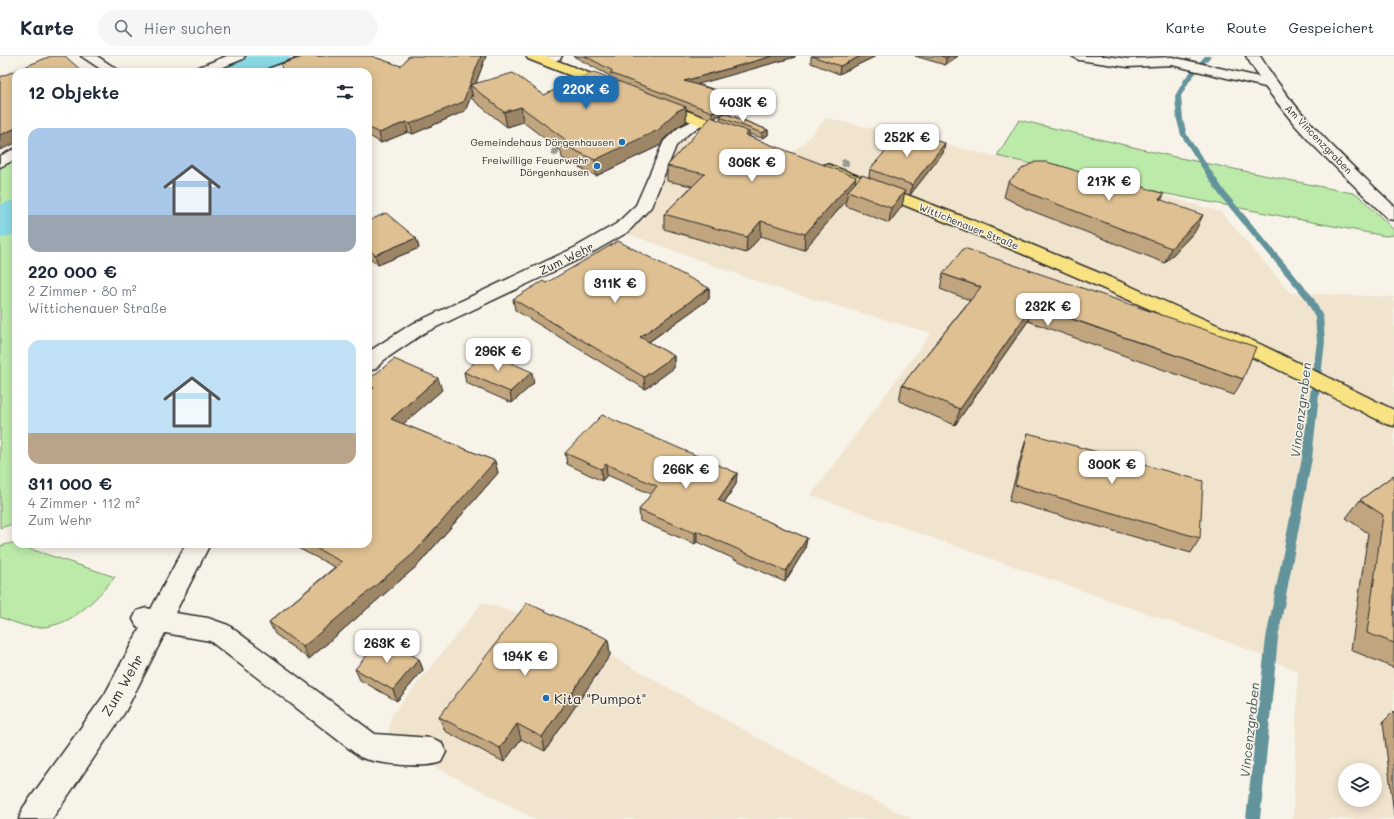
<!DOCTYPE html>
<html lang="de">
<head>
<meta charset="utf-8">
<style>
  body { margin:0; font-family:Mali,sans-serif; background:#f6f6f7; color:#1f2937; height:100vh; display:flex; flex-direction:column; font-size:15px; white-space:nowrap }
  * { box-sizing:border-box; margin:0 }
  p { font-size:13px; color:#747a83 }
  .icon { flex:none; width:22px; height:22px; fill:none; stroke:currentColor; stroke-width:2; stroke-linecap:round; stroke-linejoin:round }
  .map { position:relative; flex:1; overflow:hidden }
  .sheet { position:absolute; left:12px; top:12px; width:360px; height:480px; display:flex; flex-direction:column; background:#fff; border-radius:12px; box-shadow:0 2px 10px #0003 }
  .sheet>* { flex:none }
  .controls { position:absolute; left:1338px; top:707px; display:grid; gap:8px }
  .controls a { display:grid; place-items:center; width:44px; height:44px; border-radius:50%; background:#fff; box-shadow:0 2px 10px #0003; font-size:20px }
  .price { position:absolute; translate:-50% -34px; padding:0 9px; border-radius:8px; background:#fff; color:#222; font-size:13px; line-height:26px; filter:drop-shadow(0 1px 2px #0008) }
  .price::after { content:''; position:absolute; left:50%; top:24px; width:12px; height:9px; margin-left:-6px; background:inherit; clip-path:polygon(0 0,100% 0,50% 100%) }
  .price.selected { background:#1f6fb2; color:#fff }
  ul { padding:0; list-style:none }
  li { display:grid; align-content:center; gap:8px; height:212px; padding:0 16px }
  li span { display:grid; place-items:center; height:124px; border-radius:12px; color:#555 }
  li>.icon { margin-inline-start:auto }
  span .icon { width:72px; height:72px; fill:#fffc; stroke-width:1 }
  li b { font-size:17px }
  h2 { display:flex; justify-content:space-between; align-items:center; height:48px; padding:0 16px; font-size:17px }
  header { display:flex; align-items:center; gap:24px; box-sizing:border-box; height:56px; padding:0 20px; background:#fff; border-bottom:1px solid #e0e1e3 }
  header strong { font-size:19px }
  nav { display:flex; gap:22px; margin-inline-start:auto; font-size:14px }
  .search { width:280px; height:36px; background:#f6f6f7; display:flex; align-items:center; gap:10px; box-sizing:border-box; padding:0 14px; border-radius:22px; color:#747a83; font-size:15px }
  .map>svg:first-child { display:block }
  .built { fill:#f0e4ce; fill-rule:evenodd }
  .green { fill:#bceba9; stroke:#748b6a }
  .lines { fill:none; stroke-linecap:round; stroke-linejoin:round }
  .stream { fill:#63939b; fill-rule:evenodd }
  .river { fill:#89d9e5; fill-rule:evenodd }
  .minor-casing { stroke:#2b2b2b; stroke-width:3 }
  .major-casing { stroke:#2b2b2b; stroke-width:3 }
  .minor { fill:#f7f3e8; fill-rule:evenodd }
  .major { fill:#f8e281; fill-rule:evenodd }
  .tree { fill:#979a8e }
  .wall { fill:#c0a57e; stroke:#2b2b2b; fill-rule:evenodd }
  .shaded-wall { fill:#9c8666; stroke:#2b2b2b }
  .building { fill:#dfc092; stroke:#2b2b2b }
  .poi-dot { fill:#1f6fb2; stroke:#f7f3e8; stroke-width:1.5 }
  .labels { text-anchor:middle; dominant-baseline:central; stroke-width:3; stroke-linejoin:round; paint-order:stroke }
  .far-street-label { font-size:10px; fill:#2b2b2b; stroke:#f7f3e8 }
  .far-poi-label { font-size:10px; fill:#2b2b2b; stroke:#f7f3e8; text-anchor:end }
  .street-label { font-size:12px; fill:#2b2b2b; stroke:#f7f3e8 }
  .water-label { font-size:13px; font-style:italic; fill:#42565a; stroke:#f7f3e8 }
  .near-street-label { font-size:14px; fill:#2b2b2b; stroke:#f7f3e8 }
  .near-poi-label { font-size:14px; fill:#2b2b2b; stroke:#f7f3e8; text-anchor:start }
</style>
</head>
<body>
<header>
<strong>Karte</strong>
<div class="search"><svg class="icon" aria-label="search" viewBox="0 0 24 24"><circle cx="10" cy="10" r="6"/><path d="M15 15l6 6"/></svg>Hier suchen</div>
<nav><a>Karte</a><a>Route</a><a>Gespeichert</a></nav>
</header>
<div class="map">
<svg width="1394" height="763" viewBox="0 0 1394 763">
  <rect width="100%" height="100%" fill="#f7f3e8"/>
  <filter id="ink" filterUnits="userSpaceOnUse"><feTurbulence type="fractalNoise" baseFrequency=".025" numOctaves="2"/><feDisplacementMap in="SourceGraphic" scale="8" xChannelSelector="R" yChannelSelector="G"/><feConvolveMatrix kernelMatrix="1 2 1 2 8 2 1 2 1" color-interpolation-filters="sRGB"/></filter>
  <g filter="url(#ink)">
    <g class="built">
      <path d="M826 62 1141 133 1221 156 1291 237 1394 241V763H1293L1298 616 1242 591 811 439 931 277 772 231 618 174 644 151 669 88 706 74 781 105 803 88ZM1345 714H1375V744H1345Z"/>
      <path d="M483 546 531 562 610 599 836 725 912 763H535L426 706 386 694 391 660Z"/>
    </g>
    <g class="green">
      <path d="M1019 64 1175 101 1357 138 1394 174V179L1385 180 1141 133 997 100Z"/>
      <path d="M16 95V467L0 472V103Z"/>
      <path d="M12 487 115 521C94 545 69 574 34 571 24 571 12 565 2 562L0 561V490Z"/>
    </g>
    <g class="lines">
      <path class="stream" d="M1205 0H1211L1190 24 1181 40 1183 64 1187 79 1226 137 1313 241 1323 261 1325 285 1312 402 1278 582 1260 763H1246L1266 582 1302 402 1317 285 1315 261 1305 242 1220 140 1181 79 1177 64 1175 40 1185 22Z"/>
      <g class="river">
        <path d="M238 0H291C275 23 235 16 210 16L216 8Z"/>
        <path d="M16 144V178L0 182V148Z"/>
      </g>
      <defs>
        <g id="minor">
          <path d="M81 0H97L121 16H105Z"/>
          <path d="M227 0H245L243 3 211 16H192L194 13Z"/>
          <path d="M303 0H322L320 3 285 16H266L268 13Z"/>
          <path d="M542 0H562L560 3 543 8 536 4Z"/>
          <path d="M1072 0H1107L1128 3 1172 1 1259 21 1246 0H1260C1295 58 1345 103 1394 150V164L1388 163 1312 88 1294 68 1265 31 1172 9 1128 11 1079 4Z"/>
          <path d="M700 61 705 62 707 65 688 78 676 90 651 151 628 176 586 200 424 277 384 304 375 313 368 315V296L410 269 574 192 616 168 636 149 664 85 678 72Z"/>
          <path d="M16 92V103L0 111V100Z"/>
          <path d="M186 488H210L175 557 208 562 228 569 375 678 431 682 441 686 446 696 441 706C424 713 377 708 360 701L210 585 165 577 125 656 52 763H19L23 752 105 638 140 572 137 571 133 563 137 555 146 552 151 553Z"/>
        </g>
        <g id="major">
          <path d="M526 0H545L617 28 619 31 617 34H607L528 3Z"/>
          <path d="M657 44 739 74 741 77 739 80H729L652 51 650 48 652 45Z"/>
          <path d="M827 108 977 166 1121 226 1262 289 1394 354V370L1386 368C1203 272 1014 192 821 116L819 113 821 110Z"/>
        </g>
      </defs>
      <use href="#minor" class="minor-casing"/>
      <use href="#major" class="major-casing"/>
      <use href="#minor" class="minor"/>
      <use href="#major" class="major"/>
    </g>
    <g class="tree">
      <circle cx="555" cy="96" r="4"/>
      <circle cx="845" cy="107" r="4"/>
    </g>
    <g class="wall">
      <path d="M486 0 476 27 544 39 610 22V20L573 0H795V1L697 28 742 42V49L725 57 768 74V79L762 82 749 78V80L856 126 869 121 870 113 945 87 943 97 910 139 904 137 902 150 889 167 846 150V145L804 194 761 180 746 197 664 173V158L692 130 667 125V110L710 63 686 53V66L677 71 663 84 661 89 596 120 562 102 561 95 523 66 507 71 473 44 472 38 465 55 413 78 408 76 381 87 368 79V16L401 10ZM722 58 720 61V65L714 62Z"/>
      <path d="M811 0H876L839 18 811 7Z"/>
      <path d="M915 0H958L945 9Z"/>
      <path d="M1008 126 1125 132 1161 144 1196 174 1165 207 1027 153 1004 141Z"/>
      <path d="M368 165 416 182 419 192 378 209 368 200Z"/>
      <path d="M943 218 1243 323 1234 339 1028 265 955 369 899 345 902 329 970 244 940 233Z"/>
      <path d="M546 227 709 232V243L649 286 674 300V312L645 333 515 254 513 243Z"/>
      <path d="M464 316 534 327 512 347 466 327Z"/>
      <path d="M368 324 442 334 403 368 495 405 498 417 418 509 309 603 275 578 269 566 335 511 290 488H368Z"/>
      <path d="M1028 377 1200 482 1191 497 1009 445 1023 393Z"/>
      <path d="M565 397 737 417 736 428 724 447 807 482 805 493 785 526 697 486 695 488 640 465 639 454 651 438 607 419 602 425 567 408Z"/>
      <path d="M1394 419V612L1351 594 1368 477 1346 462 1360 444Z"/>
      <path d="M608 583 610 599 545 695 521 683 504 706 445 675 439 661Z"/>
      <path d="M419 603 423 614 397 645 360 624 355 613Z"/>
      <path d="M1394 655V759L1383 666Z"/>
    </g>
    <g class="shaded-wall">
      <path d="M481 0H486L474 32 470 29 472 38 465 55 413 78 410 68Z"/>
      <path d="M773 0H795V1L685 32 684 25Z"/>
      <path d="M861 0H876L839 18 840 10Z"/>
      <path d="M949 0H958L945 9 946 2Z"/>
      <path d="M742 42V49L712 63V56Z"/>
      <path d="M521 51 523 66 507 71 504 56Z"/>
      <path d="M686 51V66L677 71 663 84 661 89 596 120 595 104 663 68 677 55Z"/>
      <path d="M406 66 408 76 381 87 379 77Z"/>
      <path d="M16 72V87L0 94V79Z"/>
      <path d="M768 74V79L762 82V77Z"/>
      <path d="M749 76V90L745 79Z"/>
      <path d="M945 87 943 97 910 139 912 129Z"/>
      <path d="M856 121 854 137 848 135 846 145 804 194 805 178Z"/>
      <path d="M905 135 902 150 889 167 891 152Z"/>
      <path d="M1164 138 1158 153 1159 143Z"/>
      <path d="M1203 159 1196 174 1165 207 1171 192Z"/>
      <path d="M761 165V180L746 197 747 181Z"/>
      <path d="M416 182 419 192 378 209 375 199Z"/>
      <path d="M709 232V243L640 292V281Z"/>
      <path d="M1033 249 1028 265 955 369 960 353Z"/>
      <path d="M674 300V312L645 333 644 321Z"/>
      <path d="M532 316 534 327 512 347 510 336Z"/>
      <path d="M438 322 442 334 395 375 391 363Z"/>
      <path d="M495 405 498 417 418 509 309 603 303 591Z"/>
      <path d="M606 408 607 419 602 425 601 413Z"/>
      <path d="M737 417 736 428 718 456V444Z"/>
      <path d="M697 475V486L695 488V477Z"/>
      <path d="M807 482 805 493 785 526 786 515Z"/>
      <path d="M608 583 610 599 545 695 542 681Z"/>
      <path d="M419 603 423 614 397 645 393 634Z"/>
      <path d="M517 668 521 683 504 706 500 692Z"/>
    </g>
    <g class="building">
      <path d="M51 0H65L83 16H16V72L0 79V21Z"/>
      <path d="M306 0 309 1 311 0H371L401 10 409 0H481L463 46 410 68 406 66 379 77 368 71V16H282L281 8Z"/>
      <path d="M585 0H773L684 25 742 42 712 56 610 17 613 15Z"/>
      <path d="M812 0H861L840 10Z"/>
      <path d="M941 0H949L946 2Z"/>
      <path d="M594 16 686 51 677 55 663 68 660 73 595 104 560 87 566 84 521 51 504 56 470 29 513 17 544 39Z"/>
      <path d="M724 57 768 74 762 77 720 61Z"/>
      <path d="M711 61 749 76 745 79 856 121 805 178 761 165 747 181 664 158 705 118 667 110Z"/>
      <path d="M902 76 945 87 912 129 870 113Z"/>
      <path d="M1035 106H1046L1065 111 1125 132 1131 127 1164 138 1159 143 1203 159 1171 192 1031 138 1008 126 1023 112Z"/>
      <path d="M862 119 905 135 891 152 848 135Z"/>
      <path d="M386 157 416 182 375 199 368 192V165Z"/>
      <path d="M618 185 709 232 640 281 674 300 644 321 513 243 543 225 546 227Z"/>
      <path d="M964 192 1256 291 1243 323 1033 249 960 353 902 329 981 231 943 218Z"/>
      <path d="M486 296 532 316 510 336 464 316Z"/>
      <path d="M394 303 438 322 391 363 495 405 414 497 303 591 269 566 342 506 308 488H368V338L374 332 368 330V324Z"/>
      <path d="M602 359 737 417 718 444 807 482 786 515 697 475 695 477 639 454 657 430 606 408 601 413 565 397Z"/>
      <path d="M1028 377 1203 425 1200 482 1015 429Z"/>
      <path d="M1394 419V587L1367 577 1383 459 1360 444Z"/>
      <path d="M527 547 608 583 542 681 517 668 500 692 439 661Z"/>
      <path d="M382 582 419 603 393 634 355 613Z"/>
    </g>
  </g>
  <g class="poi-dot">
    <circle cx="622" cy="86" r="4"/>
    <circle cx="597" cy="110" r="4"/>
    <circle cx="546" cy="642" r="4"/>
  </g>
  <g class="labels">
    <g class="far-street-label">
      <text transform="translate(1319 83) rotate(46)">Am Vincenzgraben</text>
      <text transform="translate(969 170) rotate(22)">Wittichenauer Straße</text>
    </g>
    <g class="far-poi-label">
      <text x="614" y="86">Gemeindehaus Dörgenhausen</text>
      <text x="589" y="104">Freiwillige Feuerwehr<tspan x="589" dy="12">Dörgenhausen</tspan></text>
    </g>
    <g class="street-label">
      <text transform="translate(566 202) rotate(-26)">Zum Wehr</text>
    </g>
    <g class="water-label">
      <text transform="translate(1300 354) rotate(-83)">Vincenzgraben</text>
      <text transform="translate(1249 674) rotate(-84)">Vincenzgraben</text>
    </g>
    <g class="near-street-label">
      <text transform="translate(122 629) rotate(-60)">Zum Wehr</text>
    </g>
    <g class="near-poi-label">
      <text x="554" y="642">Kita "Pumpot"</text>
    </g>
  </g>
</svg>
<div class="controls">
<a><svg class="icon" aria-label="layers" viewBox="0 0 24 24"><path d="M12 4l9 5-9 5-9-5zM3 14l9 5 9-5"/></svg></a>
</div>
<b class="price selected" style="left:586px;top:54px">220K €</b>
<b class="price" style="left:743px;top:67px">403K €</b>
<b class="price" style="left:907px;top:102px">252K €</b>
<b class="price" style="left:752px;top:127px">306K €</b>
<b class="price" style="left:1109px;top:146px">217K €</b>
<b class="price" style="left:615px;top:248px">311K €</b>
<b class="price" style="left:1048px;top:271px">232K €</b>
<b class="price" style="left:498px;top:316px">296K €</b>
<b class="price" style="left:1112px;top:429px">300K €</b>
<b class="price" style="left:686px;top:434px">266K €</b>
<b class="price" style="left:387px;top:608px">263K €</b>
<b class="price" style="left:525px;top:621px">194K €</b>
<section class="sheet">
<h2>12 Objekte<svg class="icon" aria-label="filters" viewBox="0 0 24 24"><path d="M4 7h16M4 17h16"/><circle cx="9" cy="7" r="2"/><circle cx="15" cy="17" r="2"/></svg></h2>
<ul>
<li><span style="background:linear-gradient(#a9c7e8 70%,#9aa5b1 0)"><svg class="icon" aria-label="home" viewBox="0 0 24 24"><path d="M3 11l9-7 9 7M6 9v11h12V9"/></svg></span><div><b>220 000 €</b><p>2 Zimmer · 80 m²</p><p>Wittichenauer Straße</p></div></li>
<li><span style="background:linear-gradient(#bfe0f5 75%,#b9a48a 0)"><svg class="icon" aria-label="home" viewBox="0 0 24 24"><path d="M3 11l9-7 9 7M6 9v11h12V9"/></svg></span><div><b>311 000 €</b><p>4 Zimmer · 112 m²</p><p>Zum Wehr</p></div></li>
</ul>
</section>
</div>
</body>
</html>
